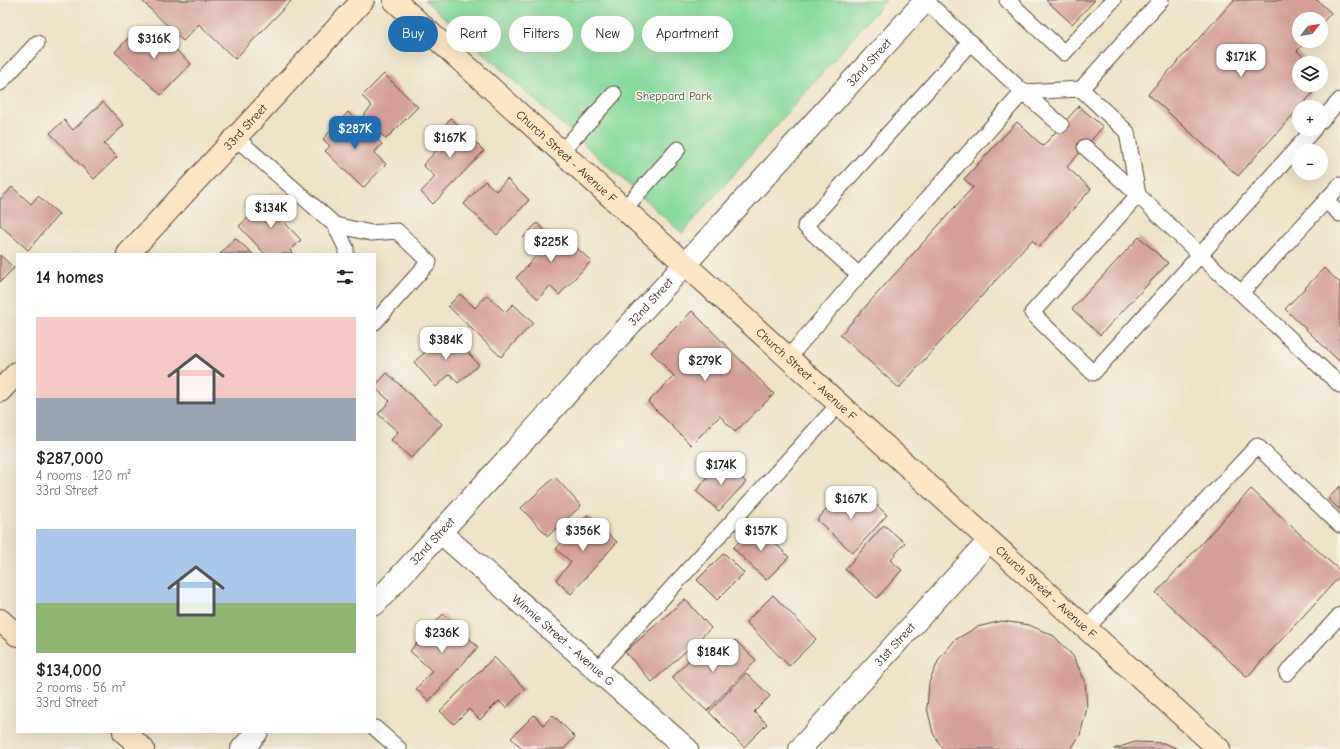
<!DOCTYPE html>
<html lang="en">
<head>
<meta charset="utf-8">
<style>
  body { margin:0; font-family:"Comic Neue",sans-serif; background:#f2f2f2; color:#222; height:100vh; display:flex; flex-direction:column; font-size:15px; white-space:nowrap }
  * { box-sizing:border-box; margin:0 }
  p { font-size:13px; color:#767676 }
  .icon { flex:none; width:22px; height:22px; fill:none; stroke:currentColor; stroke-width:2; stroke-linecap:round; stroke-linejoin:round }
  .map { position:relative; flex:1; overflow:hidden }
  .panel { position:absolute; left:16px; top:253px; width:360px; height:480px; display:flex; flex-direction:column; background:#fff; border-radius:0px; box-shadow:0 4px 16px #0002 }
  .panel>* { flex:none }
  .banner { position:absolute; left:388px; top:16px; width:380px; height:36px; display:flex; gap:8px }
  .needle { width:26px; rotate:59deg }
  .buttons { position:absolute; left:1292px; top:12px; display:grid; gap:8px }
  .buttons a { display:grid; place-items:center; width:36px; height:36px; border-radius:50%; background:#fff; box-shadow:0 4px 16px #0002; font-size:20px }
  .price { position:absolute; translate:-50% -34px; padding:0 9px; border-radius:8px; background:#fff; color:#222; font-size:13px; line-height:26px; filter:drop-shadow(0 1px 2px #0008) }
  .price::after { content:''; position:absolute; left:50%; top:24px; width:12px; height:9px; margin-left:-6px; background:inherit; clip-path:polygon(0 0,100% 0,50% 100%) }
  .price.active { background:#1f6fb2; color:#fff }
  ul { padding:0; list-style:none }
  li { display:grid; align-content:center; gap:8px; height:212px; padding:0 20px }
  li span { display:grid; place-items:center; height:124px; border-radius:0px; color:#555 }
  li>.icon { margin-inline-start:auto }
  span .icon { width:72px; height:72px; fill:#fffc; stroke-width:1 }
  li b { font-size:17px }
  h2 { display:flex; justify-content:space-between; align-items:center; height:48px; padding:0 20px; font-size:17px }
  .tag { padding:0 14px; border-radius:18px; background:#fff; box-shadow:0 4px 16px #0002; font-size:14px; line-height:36px }
  .tag.active { background:#1f6fb2; color:#fff }
  .map>svg:first-child { display:block }
  .green { fill:#87da9b; stroke:#61825c }
  .building { fill:#d4a198 }
  .lines { fill:none; stroke-linecap:round; stroke-linejoin:round }
  .lane-casing { stroke:#564637; stroke-width:17 }
  .street-casing { stroke:#564637; stroke-width:24 }
  .secondary-casing { stroke:#564637; stroke-width:24 }
  .lane { stroke:#fff; stroke-width:15 }
  .street { stroke:#fff; stroke-width:22 }
  .secondary { stroke:#fce6c4; stroke-width:22 }
  .labels { text-anchor:middle; dominant-baseline:central; stroke-width:3; stroke-linejoin:round; paint-order:stroke }
  .street-label { font-size:12px; fill:#3b2a1e; stroke:#f7f3e8 }
  .park-label { font-size:12px; fill:#4e563d; stroke:#f7f3e8 }
</style>
</head>
<body>
<div class="map">
<svg width="1340" height="749" viewBox="0 0 1340 749">
  <rect width="100%" height="100%" fill="#f7f3e8"/>
  <filter id="ink" filterUnits="userSpaceOnUse"><feTurbulence type="fractalNoise" baseFrequency=".025" numOctaves="2"/><feDisplacementMap in="SourceGraphic" scale="8" xChannelSelector="R" yChannelSelector="G"/><feConvolveMatrix kernelMatrix="1 2 1 2 8 2 1 2 1" color-interpolation-filters="sRGB"/></filter>
  <filter id="wash" filterUnits="userSpaceOnUse"><feTurbulence type="fractalNoise" baseFrequency=".012" numOctaves="4" result="noise"/><feDisplacementMap in="SourceGraphic" scale="16" xChannelSelector="R" yChannelSelector="G"/><feGaussianBlur stdDeviation="0.9" result="paint"/><feColorMatrix in="noise" values="0 0 0 0 0 0 0 0 0 0 0 0 0 0 0 0 0 1.4 0 .05"/><feComposite in="paint" operator="in"/></filter>
  <g filter="url(#wash)">
    <rect width="100%" height="100%" fill="#ede3c6"/>
    <path class="green" d="M425 0H886L682 233Z"/>
    <g id="blocks">
      <g class="building">
        <path d="M141 0H292L235 59 199 24 183 41Z"/>
        <path d="M1046 0H1095L1072 24Z"/>
        <path d="M1234 0H1317L1331 13 1321 24V19H1299V41H1306L1297 51 1310 63H1299V85H1320L1238 176 1148 94Z"/>
        <path d="M136 30 147 40 156 31 191 64 161 95 115 52Z"/>
        <path d="M384 74 418 107 386 139 363 116 372 106 362 96Z"/>
        <path d="M103 102 124 125 104 144 117 157 94 179 50 133 64 120 73 130Z"/>
        <path d="M1079 106 1103 127 1067 167 1091 189 1039 247 1032 240 899 388 840 335 973 187 964 179 1017 122 1043 146Z"/>
        <path d="M348 112 382 144 374 153 386 164 363 188 325 151 330 146 323 139Z"/>
        <path d="M451 118 484 151 433 204 421 192 435 177 423 165 440 147 432 139Z"/>
        <path d="M507 179 529 200 497 235 464 204 485 181 496 191Z"/>
        <path d="M12 187 31 204 38 196 59 214 28 250 0 225V198L1 199Z"/>
        <path d="M272 196 289 214 283 221 301 240 290 251 293 254H265L239 226Z"/>
        <path d="M537 223 558 243 564 236 591 261 559 295 550 286 538 299 516 278 539 253 523 238Z"/>
        <path d="M1139 237 1168 263 1100 335 1072 309Z"/>
        <path d="M235 238 253 254H220Z"/>
        <path d="M0 255 14 268 0 282Z"/>
        <path d="M1324 268 1340 283V362L1285 309Z"/>
        <path d="M460 294 475 308 487 295 505 312 513 304 533 323 501 357 448 306Z"/>
        <path d="M692 311 774 394 735 432 720 416 691 445 648 402 674 376 651 352Z"/>
        <path d="M449 331 479 365 458 383 450 374 436 387 414 362Z"/>
        <path d="M387 373 442 424 411 458 391 440 398 432 378 414 390 401 375 388V386Z"/>
        <path d="M723 461 746 482 719 511 696 491Z"/>
        <path d="M555 477 581 506 548 536 521 508Z"/>
        <path d="M1340 486V510L1328 499Z"/>
        <path d="M844 489 865 508 872 501 887 515 853 553 817 520Z"/>
        <path d="M1251 489 1340 571V576L1247 677 1156 593Z"/>
        <path d="M587 515 617 542 571 594 556 580 571 562 556 549Z"/>
        <path d="M756 525 789 557 766 580 733 548Z"/>
        <path d="M884 525 905 543 890 560 902 570 877 598 845 569Z"/>
        <path d="M724 553 744 573 717 600 697 580Z"/>
        <path d="M773 595 816 639 789 666 746 622Z"/>
        <path d="M685 599 711 628 652 682 625 652Z"/>
        <path d="M443 614 478 647 429 701 416 689 432 671 410 651Z"/>
        <path d="M1002 621 1029 625 1054 636 1073 656 1085 681 1087 708 1080 735 1071 749H943L933 733 927 708 929 683 939 659 955 640 977 627Z"/>
        <path d="M735 640 756 660 707 711 672 678 706 642 720 655Z"/>
        <path d="M494 657 525 689 506 708 499 701 480 720 469 709 454 724 440 711Z"/>
        <path d="M746 673 770 696 754 712 767 724 744 747 709 712Z"/>
        <path d="M534 715 543 725 553 715 575 737 564 749H522L511 738Z"/>
        <path d="M1135 742 1164 743 1178 749H1114Z"/>
      </g>
    </g>
  </g>
  <g filter="url(#ink)">
    <use href="#blocks" fill-opacity="0" stroke="#564637" stroke-width="1"/>
    <g class="lines">
      <defs>
        <g id="lane">
          <path d="M925 0 1023 92 1081 89 1127 132 1138 195 1200 255 1314 129"/>
          <path d="M1007 0 1064 53 1113 0"/>
          <path d="M0 83 37 43"/>
          <path d="M1081 89 1161 0"/>
          <path d="M1321 121 1340 100"/>
          <path d="M236 138 335 225 346 248V254"/>
          <path d="M1085 147 1138 195 1032 313 1093 373 1200 255 1340 385"/>
          <path d="M561 152 614 94"/>
          <path d="M1326 201 1340 214"/>
          <path d="M624 209 678 149"/>
          <path d="M335 225 371 233 397 231 429 262 375 322"/>
          <path d="M859 275 805 226 971 42"/>
          <path d="M1241 293 1340 185"/>
          <path d="M788 358 859 275 1023 92 1061 125"/>
          <path d="M1086 629 1257 446 1340 525"/>
          <path d="M597 670 839 404"/>
          <path d="M1287 673 1340 615"/>
          <path d="M375 728 399 749"/>
        </g>
        <g id="street">
          <path id="s1" d="M440 532 687 749"/>
          <path id="s2" d="M375 604 926 0"/>
          <path d="M242 749 257 732"/>
          <path id="s3" d="M800 749 989 541"/>
        </g>
        <g id="secondary">
          <path id="s4" d="M394 0 1219 749"/>
          <path id="s5" d="M128 254 363 0"/>
          <path d="M0 391 17 373"/>
          <path d="M0 620 17 635"/>
          <path d="M124 732 143 749"/>
        </g>
      </defs>
      <use href="#lane" class="lane-casing"/>
      <use href="#street" class="street-casing"/>
      <use href="#secondary" class="secondary-casing"/>
      <use href="#lane" class="lane"/>
      <use href="#street" class="street"/>
      <use href="#secondary" class="secondary"/>
    </g>
  </g>
  <g class="labels">
    <g class="street-label">
      <text stroke="none"><textPath href="#s2" startOffset="733">32nd Street</textPath></text>
      <text stroke="none"><textPath href="#s5" startOffset="173">33rd Street</textPath></text>
      <text stroke="none"><textPath href="#s4" startOffset="233">Church Street - Avenue F</textPath></text>
      <text stroke="none"><textPath href="#s2" startOffset="409">32nd Street</textPath></text>
      <text stroke="none"><textPath href="#s4" startOffset="557">Church Street - Avenue F</textPath></text>
      <text stroke="none"><textPath href="#s2" startOffset="85">32nd Street</textPath></text>
      <text stroke="none"><textPath href="#s4" startOffset="881">Church Street - Avenue F</textPath></text>
      <text stroke="none"><textPath href="#s1" startOffset="164">Winnie Street - Avenue G</textPath></text>
      <text stroke="none"><textPath href="#s3" startOffset="141">31st Street</textPath></text>
    </g>
    <g class="park-label">
      <text x="674" y="96">Sheppard Park</text>
    </g>
  </g>
</svg>
<div class="buttons">
<a><svg class="needle" viewBox="-14 -14 28 28"><path d="M0-13l5 13h-10z" fill="#e53935"/><path d="M0 13l5-13h-10z" fill="#767676"/></svg></a>
<a><svg class="icon" aria-label="layers" viewBox="0 0 24 24"><path d="M12 4l9 5-9 5-9-5zM3 14l9 5 9-5"/></svg></a>
<a>+</a>
<a>−</a>
</div>
<b class="price" style="left:154px;top:60px">$316K</b>
<b class="price" style="left:1241px;top:78px">$171K</b>
<b class="price active" style="left:355px;top:150px">$287K</b>
<b class="price" style="left:450px;top:159px">$167K</b>
<b class="price" style="left:271px;top:229px">$134K</b>
<b class="price" style="left:551px;top:263px">$225K</b>
<b class="price" style="left:446px;top:361px">$384K</b>
<b class="price" style="left:705px;top:382px">$279K</b>
<b class="price" style="left:721px;top:486px">$174K</b>
<b class="price" style="left:851px;top:520px">$167K</b>
<b class="price" style="left:583px;top:552px">$356K</b>
<b class="price" style="left:761px;top:552px">$157K</b>
<b class="price" style="left:442px;top:654px">$236K</b>
<b class="price" style="left:713px;top:673px">$184K</b>
<div class="banner">
<a class="tag active">Buy</a>
<a class="tag">Rent</a>
<a class="tag">Filters</a>
<a class="tag">New</a>
<a class="tag">Apartment</a>
</div>
<section class="panel">
<h2>14 homes<svg class="icon" aria-label="filters" viewBox="0 0 24 24"><path d="M4 7h16M4 17h16"/><circle cx="9" cy="7" r="2"/><circle cx="15" cy="17" r="2"/></svg></h2>
<ul>
<li><span style="background:linear-gradient(#f6c9c9 65%,#9aa5b1 0)"><svg class="icon" aria-label="home" viewBox="0 0 24 24"><path d="M3 11l9-7 9 7M6 9v11h12V9"/></svg></span><div><b>$287,000</b><p>4 rooms · 120 m²</p><p>33rd Street</p></div></li>
<li><span style="background:linear-gradient(#a9c7e8 60%,#8fb573 0)"><svg class="icon" aria-label="home" viewBox="0 0 24 24"><path d="M3 11l9-7 9 7M6 9v11h12V9"/></svg></span><div><b>$134,000</b><p>2 rooms · 56 m²</p><p>33rd Street</p></div></li>
</ul>
</section>
</div>
</body>
</html>
